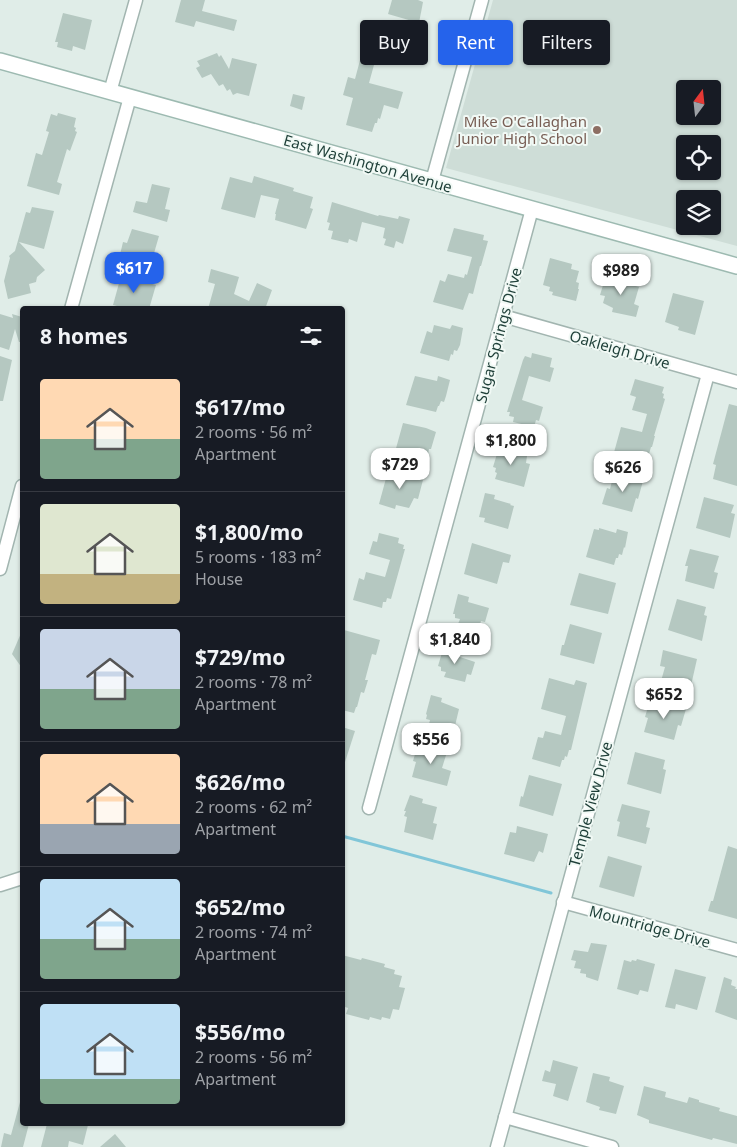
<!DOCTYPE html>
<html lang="en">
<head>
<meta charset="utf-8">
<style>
  body { margin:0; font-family:"Noto Sans",sans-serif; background:#20242c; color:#f1f3f6; height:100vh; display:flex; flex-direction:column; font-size:19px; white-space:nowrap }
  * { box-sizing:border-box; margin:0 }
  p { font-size:16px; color:#9ea1a6 }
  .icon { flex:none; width:28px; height:28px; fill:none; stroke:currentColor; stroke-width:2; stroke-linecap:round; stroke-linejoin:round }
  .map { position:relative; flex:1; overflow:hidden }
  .drawer { position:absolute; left:20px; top:306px; width:325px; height:820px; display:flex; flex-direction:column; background:#171b24; border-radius:5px; box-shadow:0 1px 4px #0004 }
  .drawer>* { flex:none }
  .guide { position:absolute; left:360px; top:20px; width:301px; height:45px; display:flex; gap:10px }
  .needle { width:32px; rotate:15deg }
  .controls { position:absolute; left:676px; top:80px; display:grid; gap:10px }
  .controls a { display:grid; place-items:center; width:45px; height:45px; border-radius:5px; background:#171b24; box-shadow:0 1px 4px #0004; font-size:25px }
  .price { position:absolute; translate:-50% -42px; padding:0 11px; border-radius:10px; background:#fff; color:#222; font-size:16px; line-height:32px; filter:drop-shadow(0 1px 2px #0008) }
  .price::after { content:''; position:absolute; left:50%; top:30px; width:15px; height:11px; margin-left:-8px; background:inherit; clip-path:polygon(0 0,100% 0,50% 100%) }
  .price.on { background:#2563eb; color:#fff }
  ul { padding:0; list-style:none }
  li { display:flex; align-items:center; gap:15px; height:125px; padding:0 20px }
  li+li { border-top:1px solid #363941 }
  li span { display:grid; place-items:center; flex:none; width:140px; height:100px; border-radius:5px; color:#555 }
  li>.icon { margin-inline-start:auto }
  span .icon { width:60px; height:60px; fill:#fffc; stroke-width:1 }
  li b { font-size:21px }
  h2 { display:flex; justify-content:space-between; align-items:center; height:60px; padding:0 20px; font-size:21px }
  .tag { padding:0 18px; border-radius:5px; background:#171b24; box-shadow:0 1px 4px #0004; font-size:18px; line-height:45px }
  .tag.on { background:#2563eb; color:#fff }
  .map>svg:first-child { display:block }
  .built { fill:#ceddd7; fill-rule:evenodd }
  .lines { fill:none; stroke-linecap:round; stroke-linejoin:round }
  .stream { stroke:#81c6d8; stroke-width:3 }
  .building { fill:#b5c8c1 }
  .street-casing { stroke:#a2b5b0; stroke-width:15 }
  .secondary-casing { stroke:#9dbab1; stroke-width:18 }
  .street { stroke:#fff; stroke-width:12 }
  .secondary { stroke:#fff; stroke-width:15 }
  .education-dot { fill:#8d6e63; stroke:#f1f9f5; stroke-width:2 }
  .labels { text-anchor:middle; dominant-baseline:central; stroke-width:4; stroke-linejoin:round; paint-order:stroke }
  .education-label { font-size:15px; fill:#785e54; stroke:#f1f9f5; text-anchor:end }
  .street-label { font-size:15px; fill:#1e3f38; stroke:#f1f9f5 }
</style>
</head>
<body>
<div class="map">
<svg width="737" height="1147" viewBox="0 0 737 1147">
  <rect width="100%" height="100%" fill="#e0ede8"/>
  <path class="built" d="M493 0H737V246L446 168ZM685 89H712V116H685ZM685 144H712V171H685ZM685 199H712V226H685Z"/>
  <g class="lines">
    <path class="stream" d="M342 836 551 893"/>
  </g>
  <g class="building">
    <path d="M181 0H205L202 11 237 20 234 31 196 21 194 27 175 22Z"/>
    <path d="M392 0H418L423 2 419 23 388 14Z"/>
    <path d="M63 13 92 20 85 50 73 46 72 51 57 47 58 42H55Z"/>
    <path d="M370 22 385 26 381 41 386 43 383 55 377 54 369 83 403 92 398 109 384 105 380 119 378 118 377 123H375L372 132 346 125 353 98 343 95 348 77 355 79 363 49 361 48 364 38 366 39Z"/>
    <path d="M217 53 219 57 221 55 229 69 232 58 257 64 249 96 237 93 233 95 230 89 227 91 223 84 219 86 211 74 202 78 196 68 200 66 197 61Z"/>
    <path d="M293 94 305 97 302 110 290 106Z"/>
    <path d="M58 113 76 118 74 127 76 128 75 131 77 132 70 151 67 149 57 182 62 184 59 195 27 186 36 153 42 155 49 132 46 131 51 114 57 116Z"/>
    <path d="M254 176 294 188 293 191 313 197 310 208 313 209 306 229 275 220 276 214H275L279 199 261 195 255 218 221 209 230 177 252 183Z"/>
    <path d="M152 184 170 188 165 209 170 210 167 222 133 212 136 201 147 203Z"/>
    <path d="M332 202 378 216 379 215 398 219 399 216 410 219 403 244 396 241 394 248 384 245 386 239 383 238 385 228 362 222 357 242 349 239 348 243 331 239 333 231 328 230 330 223 327 222Z"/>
    <path d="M32 207 54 211 44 249 19 242 45 270 37 277 36 282 29 284 31 293 8 299 4 281 10 258 9 256 15 251 26 212 30 213Z"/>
    <path d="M454 228 484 235 483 240 488 241 481 266H480L473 294 469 293 463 310 433 302 440 280 445 282 448 274 464 278 465 274 467 275 472 257 447 251Z"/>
    <path d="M132 229 159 236 150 267 119 259 123 242 127 243Z"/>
    <path d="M550 258 572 264 571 269 579 271 576 282 579 283 578 289H579L576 301 552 295 553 292 549 291 550 287 543 285Z"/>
    <path d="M211 269 239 277 234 294 249 301 257 283 272 290 265 309H208L215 284 208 282Z"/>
    <path d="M610 274 633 280 632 285 639 287 634 304 639 306 636 317 612 312 613 308 603 303 605 296 600 295 604 282 608 283Z"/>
    <path d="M121 276 156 285 149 309H129L113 305Z"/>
    <path d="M673 293 704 301 695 335 678 330 679 327 665 322Z"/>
    <path d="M0 314 13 318 12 314 22 317V342H19L15 329 9 350 0 347Z"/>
    <path d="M434 325 450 329 452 325 463 328 460 345 457 351 454 350 453 355 451 354 449 361 420 353 427 331 432 333Z"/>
    <path d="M532 353 552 358 550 367 554 368 550 382 529 376 522 400 543 407 539 421 536 420 534 427 513 422 514 417 509 416 510 412H507L523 360 525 356 531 358Z"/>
    <path d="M0 356 12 360 3 401H0Z"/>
    <path d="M415 376 437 381 438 376 450 380 446 396 444 402 441 401 439 406H438L436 412 406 405Z"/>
    <path d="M635 379 664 387 662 393 664 394 663 398 665 399 654 436H655L652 447H651L649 454 647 453 646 458 644 457 642 464 613 456 621 427 642 432 647 414 632 410 636 397 630 395Z"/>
    <path d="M729 404 737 406V486L713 479 716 465 713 464Z"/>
    <path d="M403 423 426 428 436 432 431 449H429L428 454 426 453 424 460 395 452Z"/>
    <path d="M500 444 512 447 511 451 527 456 526 463 530 464 524 487 495 479 497 473 495 472 496 468 493 467Z"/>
    <path d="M388 471 423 480 418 499 414 498 409 508 396 505 395 509 379 504Z"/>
    <path d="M614 473 643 481 638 499 636 498 632 512 602 504 607 488 610 489Z"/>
    <path d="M485 493 495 495 494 499 511 504 510 505 514 506 508 529 484 522 485 518 479 517Z"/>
    <path d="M704 497 734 505 731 513 735 514 730 538 696 528Z"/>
    <path d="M599 528 616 533 617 529 628 532 625 548 624 547 622 555 619 554 618 558H616L614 565 586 557 594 529 599 530Z"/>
    <path d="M379 533 399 538 398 543 404 545 403 549H405L391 599 387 598 386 602H383L382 608 353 600 359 578 364 580 366 572 385 577 390 560 369 554 373 541 377 542Z"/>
    <path d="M472 543 511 555 509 563 503 562 497 584 464 574Z"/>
    <path d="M690 549 719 556 714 572 718 573 714 589 685 581 688 566H685Z"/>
    <path d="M579 573 616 583 608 614 570 605Z"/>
    <path d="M458 594 469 597 468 602 489 608 485 622 481 621 479 629 458 624 460 619 455 618V614H453Z"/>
    <path d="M677 599 706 607 704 615 707 616 702 641 668 630Z"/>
    <path d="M570 624 602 633 594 664 560 655 562 645H564Z"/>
    <path d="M344 630 380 640 376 655 372 654 365 680H368L364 693 361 692 357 707H356L354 713 342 710V637Z"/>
    <path d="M22 631V668L12 654Z"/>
    <path d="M444 646 455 649 454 655 475 662 471 675 467 674 465 682 444 677 446 672 441 671V667L438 666Z"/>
    <path d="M663 650 697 659 690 690 661 681 665 667 660 666Z"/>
    <path d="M549 678 574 685 576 680 587 683 571 750H569L567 757 565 756 564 760H562L560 767 532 759 538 737 543 738 545 731 561 735 566 716 541 709Z"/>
    <path d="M431 695 442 698 441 702 459 709 454 730 429 724 430 720 426 719 427 715 426 714Z"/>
    <path d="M650 700 686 709 681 726 678 725 674 740 644 732 648 718 645 717Z"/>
    <path d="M342 727 355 731 345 762 342 761Z"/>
    <path d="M418 744 447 752 442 768 451 771 447 786 412 777 416 762 413 761Z"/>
    <path d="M635 752 665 760 663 769 666 770 661 794 627 784Z"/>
    <path d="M529 775 562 784 553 816 519 806 521 796 523 797Z"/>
    <path d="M410 795 423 799 422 803 437 807 433 823 437 824 433 840 404 832 407 817 404 816 406 811H404Z"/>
    <path d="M622 804 650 811 646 827 650 828 646 844 617 836 620 822 617 821Z"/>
    <path d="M517 826 548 834 543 853 539 851 534 862 504 854 510 832 516 833Z"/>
    <path d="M728 846 737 849V919L708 911 711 901H713Z"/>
    <path d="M608 856 642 866 634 897 599 887Z"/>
    <path d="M591 943 607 945 598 981 586 977V974L580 973 581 969 574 968 576 961 571 960 574 950 588 952Z"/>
    <path d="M342 955 361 960 362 958 385 964 384 967 395 970 394 974 402 976 399 987 405 988 399 1010 393 1009 390 1019 382 1017 381 1020 370 1017 369 1020 346 1014 348 1008 342 1006Z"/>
    <path d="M637 959 655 964 648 992 640 990 638 995 617 989 624 960 631 962 632 960 636 961Z"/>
    <path d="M675 969 706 977 697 1010 676 1004 675 1009 665 1007Z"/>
    <path d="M724 977 732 980 731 985 736 987 735 989H737V1020L715 1012Z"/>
    <path d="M553 1060 578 1067 568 1101 553 1096 556 1084 542 1081 545 1070 550 1072Z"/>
    <path d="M593 1073 610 1077 609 1081 624 1086 616 1114 599 1110 600 1107 586 1102Z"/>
    <path d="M644 1086 666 1092 665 1097 687 1103 689 1097 699 1100V1102L720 1108 719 1111 737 1116V1144L713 1138 712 1140 649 1123V1120L637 1115Z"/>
    <path d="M20 1102H22V1124H29L23 1147H1L4 1133 11 1135Z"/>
    <path d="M47 1124H81L88 1125 83 1145 69 1141 68 1147H41Z"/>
    <path d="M115 1134 126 1147H100Z"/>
  </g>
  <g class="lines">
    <defs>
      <g id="street">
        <path d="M110 92 136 0"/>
        <path d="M432 181 482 0"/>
        <path d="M71 309 130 97"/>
        <path d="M503 316 737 382"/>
        <path d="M0 569 22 486"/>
        <path d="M369 808 532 209"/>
        <path d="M0 885 22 878"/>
        <path d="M563 902 737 950"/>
        <path d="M505 1117 612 1147"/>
        <path d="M497 1147 708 374"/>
      </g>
      <path id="secondary" d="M0 61 737 266"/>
    </defs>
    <use href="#street" class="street-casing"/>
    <use href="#secondary" class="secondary-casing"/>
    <use href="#street" class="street"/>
    <use href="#secondary" class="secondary"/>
  </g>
  <circle class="education-dot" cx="597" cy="130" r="5"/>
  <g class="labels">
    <g class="education-label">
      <text x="587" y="121">Mike O'Callaghan<tspan x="587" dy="17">Junior High School</tspan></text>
    </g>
    <g class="street-label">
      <text transform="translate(368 163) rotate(16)">East Washington Avenue</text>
      <text transform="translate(498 335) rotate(-75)">Sugar Springs Drive</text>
      <text transform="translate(620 349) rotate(16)">Oakleigh Drive</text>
      <text transform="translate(590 804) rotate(-75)">Temple View Drive</text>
      <text transform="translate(650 926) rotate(15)">Mountridge Drive</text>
    </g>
  </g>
</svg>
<div class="controls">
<a><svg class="needle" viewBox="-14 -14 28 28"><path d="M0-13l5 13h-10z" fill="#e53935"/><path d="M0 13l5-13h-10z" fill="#9ea1a6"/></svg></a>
<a><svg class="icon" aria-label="locate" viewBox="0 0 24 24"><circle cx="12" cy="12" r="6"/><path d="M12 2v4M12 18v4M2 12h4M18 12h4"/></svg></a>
<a><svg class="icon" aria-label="layers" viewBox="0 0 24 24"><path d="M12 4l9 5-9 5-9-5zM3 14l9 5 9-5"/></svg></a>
</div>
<b class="price on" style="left:134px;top:294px">$617</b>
<b class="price" style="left:621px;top:296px">$989</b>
<b class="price" style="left:511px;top:466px">$1,800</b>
<b class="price" style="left:400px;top:490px">$729</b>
<b class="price" style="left:623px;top:493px">$626</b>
<b class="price" style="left:455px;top:665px">$1,840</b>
<b class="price" style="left:664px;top:720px">$652</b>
<b class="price" style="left:431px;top:765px">$556</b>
<div class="guide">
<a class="tag">Buy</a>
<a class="tag on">Rent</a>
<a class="tag">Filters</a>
</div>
<section class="drawer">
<h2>8 homes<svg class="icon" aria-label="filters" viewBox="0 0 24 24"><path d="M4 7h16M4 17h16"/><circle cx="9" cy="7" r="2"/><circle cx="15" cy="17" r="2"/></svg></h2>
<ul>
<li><span style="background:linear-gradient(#ffd9b3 60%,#7fa58c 0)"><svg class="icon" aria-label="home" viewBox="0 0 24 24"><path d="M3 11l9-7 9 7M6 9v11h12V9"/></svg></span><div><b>$617/mo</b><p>2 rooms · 56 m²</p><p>Apartment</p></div></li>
<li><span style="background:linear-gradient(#dfe7d0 70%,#c2b280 0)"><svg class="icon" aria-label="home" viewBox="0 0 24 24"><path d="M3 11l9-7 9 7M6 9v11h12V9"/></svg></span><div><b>$1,800/mo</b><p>5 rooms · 183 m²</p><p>House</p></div></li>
<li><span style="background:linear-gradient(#c9d6e8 60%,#7fa58c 0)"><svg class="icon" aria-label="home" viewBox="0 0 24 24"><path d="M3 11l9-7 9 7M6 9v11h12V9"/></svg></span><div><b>$729/mo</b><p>2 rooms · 78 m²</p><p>Apartment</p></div></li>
<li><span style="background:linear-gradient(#ffd9b3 70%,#9aa5b1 0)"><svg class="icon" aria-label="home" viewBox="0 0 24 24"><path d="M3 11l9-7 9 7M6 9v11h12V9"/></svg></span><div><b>$626/mo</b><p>2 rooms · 62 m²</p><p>Apartment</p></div></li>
<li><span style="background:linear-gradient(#bfe0f5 60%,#7fa58c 0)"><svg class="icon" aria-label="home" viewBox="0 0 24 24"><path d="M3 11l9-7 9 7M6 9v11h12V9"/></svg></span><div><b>$652/mo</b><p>2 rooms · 74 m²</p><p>Apartment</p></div></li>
<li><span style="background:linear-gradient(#bfe0f5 75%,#7fa58c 0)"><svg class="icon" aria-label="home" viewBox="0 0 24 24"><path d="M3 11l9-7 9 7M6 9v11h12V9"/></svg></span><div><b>$556/mo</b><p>2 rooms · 56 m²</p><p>Apartment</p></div></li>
</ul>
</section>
</div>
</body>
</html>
